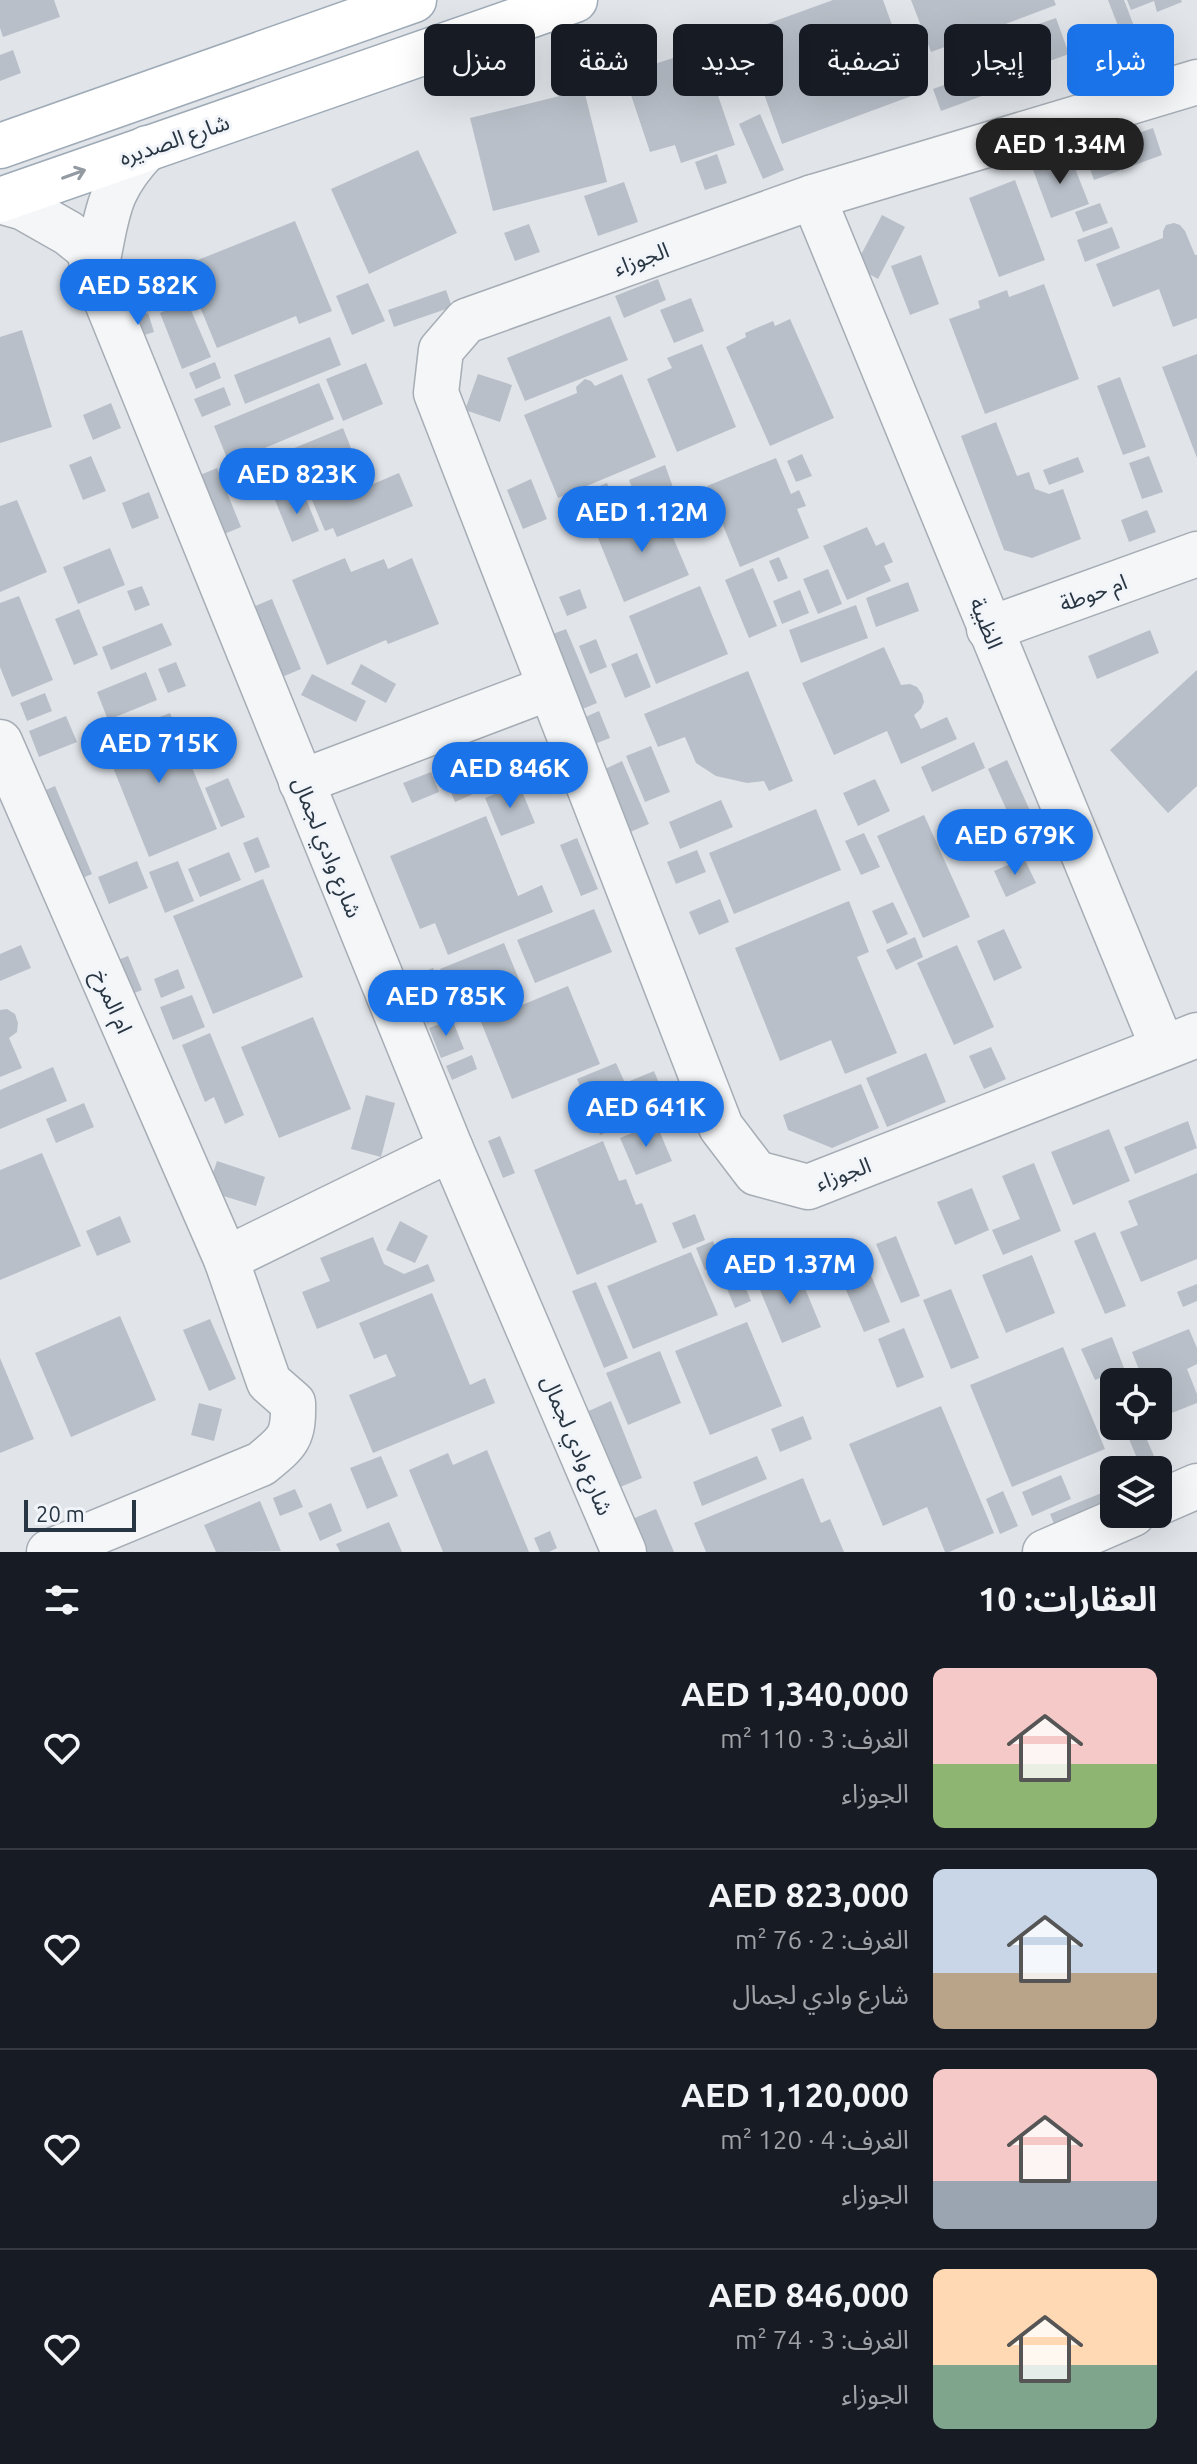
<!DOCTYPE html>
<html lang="ar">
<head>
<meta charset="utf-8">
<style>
  body { margin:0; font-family:Ubuntu,"Noto Sans Arabic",sans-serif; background:#242831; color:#f1f3f6; direction:rtl; height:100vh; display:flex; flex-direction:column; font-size:30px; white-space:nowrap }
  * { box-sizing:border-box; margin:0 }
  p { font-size:26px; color:#9ea1a6 }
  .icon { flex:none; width:44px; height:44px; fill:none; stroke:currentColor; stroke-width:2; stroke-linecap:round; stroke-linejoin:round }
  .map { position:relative; height:1552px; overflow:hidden; direction:ltr }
  .details { display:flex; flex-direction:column; background:#171b24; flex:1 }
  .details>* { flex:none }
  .banner { position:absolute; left:24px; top:24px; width:1150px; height:72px; direction:rtl; display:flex; gap:16px }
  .buttons { position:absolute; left:1100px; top:1368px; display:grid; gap:16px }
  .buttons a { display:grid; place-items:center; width:72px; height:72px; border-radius:12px; background:#171b24; box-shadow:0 8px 32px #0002; font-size:40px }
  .scale { position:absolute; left:24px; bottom:20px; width:112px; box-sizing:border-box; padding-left:8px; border:4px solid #283543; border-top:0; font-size:22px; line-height:28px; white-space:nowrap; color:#283543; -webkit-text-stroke:6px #f1f4f8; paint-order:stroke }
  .price { position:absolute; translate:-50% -68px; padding:0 18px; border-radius:28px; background:#1a73e8; color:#fff; font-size:26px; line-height:52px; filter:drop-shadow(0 2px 4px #0008) }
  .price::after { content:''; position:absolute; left:50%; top:48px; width:24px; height:18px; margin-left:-12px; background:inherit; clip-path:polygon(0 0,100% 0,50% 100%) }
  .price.selected { background:#222; color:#fff }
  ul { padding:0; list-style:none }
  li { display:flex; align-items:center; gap:24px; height:200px; padding:0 40px }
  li+li { border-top:2px solid #363941 }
  li span { display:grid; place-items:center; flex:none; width:224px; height:160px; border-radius:12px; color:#555 }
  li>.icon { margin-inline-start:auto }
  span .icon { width:96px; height:96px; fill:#fffc; stroke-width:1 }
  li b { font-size:34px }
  h2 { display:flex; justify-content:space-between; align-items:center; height:96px; padding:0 40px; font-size:34px }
  .tag { padding:0 28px; border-radius:12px; background:#171b24; box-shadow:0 8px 32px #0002; font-size:28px; line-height:72px }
  .tag.selected { background:#1a73e8; color:#fff }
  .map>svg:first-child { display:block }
  .building { fill:#b8bfc8 }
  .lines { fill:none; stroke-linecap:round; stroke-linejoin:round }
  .minor-casing { stroke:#a6adb5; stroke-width:47 }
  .major-casing { stroke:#9fabb7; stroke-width:47 }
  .minor { stroke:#f4f6f8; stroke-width:44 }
  .major { stroke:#fff; stroke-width:44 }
  .oneway { stroke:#949aa1 }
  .labels { text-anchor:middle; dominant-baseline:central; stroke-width:6; stroke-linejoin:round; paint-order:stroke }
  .street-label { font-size:22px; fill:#283543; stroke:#f1f4f8 }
</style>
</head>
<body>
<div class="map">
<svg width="1197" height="1552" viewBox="0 0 1197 1552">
  <rect width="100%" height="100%" fill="#e1e5ea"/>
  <g class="building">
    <path d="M0 0H54L60 17 3 37 0 28Z"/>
    <path d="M833 0H883L917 94 782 144 742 33Z"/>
    <path d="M911 0H1054L1056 5 1003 25 1005 32 980 41 978 35 931 52Z"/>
    <path d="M1108 0H1124L1134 26 1120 31Z"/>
    <path d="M1127 0H1181L1182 2 1157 12 1154 1 1131 10Z"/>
    <path d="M1056 18 1069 54 1044 63 1030 27Z"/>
    <path d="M1091 33 1098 50 1075 58 1068 41Z"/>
    <path d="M713 45 724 78 713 81 735 145 681 163 675 145 650 152 624 74Z"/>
    <path d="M13 50 21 73 0 81V55Z"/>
    <path d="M974 74 982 96 941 111 933 89Z"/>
    <path d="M584 90 607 182 493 211 470 118Z"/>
    <path d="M760 114 784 170 763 179 739 124Z"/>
    <path d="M1153 128 1162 155 1094 180 1084 152Z"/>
    <path d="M418 150 457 233 369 274 331 189Z"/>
    <path d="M1069 153 1089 204 1051 218 1032 167Z"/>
    <path d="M717 154 727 183 705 190 695 162Z"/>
    <path d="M1015 180 1045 260 999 277 969 198Z"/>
    <path d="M624 182 638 222 598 236 584 196Z"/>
    <path d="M1100 203 1108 223 1083 232 1075 212Z"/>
    <path d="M882 215 905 227 878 279 855 266Z"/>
    <path d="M295 221 332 311 299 324 296 316 217 348 183 266Z"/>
    <path d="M1174 223 1180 225 1185 231 1195 255H1197V318L1173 327 1159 289 1113 307 1096 264 1163 238V231L1166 225Z"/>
    <path d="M529 224 540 252 515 261 504 233Z"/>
    <path d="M1112 227 1120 248 1085 262 1077 240Z"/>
    <path d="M921 255 939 304 910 315 891 266Z"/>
    <path d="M170 264 182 290 163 298 151 274Z"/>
    <path d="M658 279 666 300 624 318 615 296Z"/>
    <path d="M368 283 385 321 352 335 336 296Z"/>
    <path d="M1044 284 1079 379 985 414 949 319 980 308 978 301 1007 290 1009 297Z"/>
    <path d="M446 290 452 307 394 327 388 310Z"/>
    <path d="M691 298 704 331 674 343 660 310Z"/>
    <path d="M187 301 211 357 182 369 160 313Z"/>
    <path d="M148 313 154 332 129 340 122 322Z"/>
    <path d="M610 316 628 360 525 401 507 358Z"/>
    <path d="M790 319 834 418 770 446 726 347 746 337 745 333 773 321 775 326Z"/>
    <path d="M22 330 52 427 0 443V337Z"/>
    <path d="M330 337 341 365 245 404 234 375Z"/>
    <path d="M702 344 736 427 677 452 647 379 672 368 667 358Z"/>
    <path d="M1197 354V458L1162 367Z"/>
    <path d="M215 362 221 378 196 389 189 373Z"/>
    <path d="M366 363 383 404 343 421 326 379Z"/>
    <path d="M478 374 512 385 500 422 465 410Z"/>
    <path d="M622 374 656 457 558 498 524 415 577 393 576 387 585 379 591 381 595 386Z"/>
    <path d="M1120 377 1146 447 1123 455 1097 386Z"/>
    <path d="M319 383 334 419 229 463 214 426Z"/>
    <path d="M224 387 231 405 202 417 194 399Z"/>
    <path d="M111 403 121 428 93 440 83 415Z"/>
    <path d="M996 422 1017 476 1029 472 1035 489 1049 494 1063 489 1081 539 1032 558 1004 550 961 436Z"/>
    <path d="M343 428 353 453 280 483 270 458Z"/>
    <path d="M802 454 812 476 796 482 787 461Z"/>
    <path d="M91 456 106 491 83 500 69 465Z"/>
    <path d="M1149 456 1163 492 1142 499 1129 463Z"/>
    <path d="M1078 457 1084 472 1049 485 1043 470Z"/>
    <path d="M776 458 791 494 799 490 806 506 797 509 809 538 740 567 707 486Z"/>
    <path d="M665 465 674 490 639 504 629 480Z"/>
    <path d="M217 468 241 527 217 537 193 478Z"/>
    <path d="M350 468 359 490 399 473 413 506 337 537 333 528 325 531 306 486Z"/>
    <path d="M531 479 547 519 523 529 507 490Z"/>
    <path d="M607 483 620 515 573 535 559 503Z"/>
    <path d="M302 489 319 531 292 542 275 500Z"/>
    <path d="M149 492 159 518 132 529 122 503Z"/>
    <path d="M17 500 47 572 0 592V506Z"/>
    <path d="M660 507 689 575 624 602 596 533Z"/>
    <path d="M1147 510 1156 532 1129 542 1121 520Z"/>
    <path d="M867 527 876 546 884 542 893 562 884 566 891 581 847 600 823 546Z"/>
    <path d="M110 548 125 585 78 604 63 567Z"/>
    <path d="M779 557 788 578 778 582 769 561Z"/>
    <path d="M345 558 351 572 384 559 388 569 412 558 439 624 388 644 386 640 327 665 292 580Z"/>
    <path d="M753 568 777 626 749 638 725 580Z"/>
    <path d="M828 569 842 604 818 614 803 579Z"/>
    <path d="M908 582 919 611 876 627 866 598Z"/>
    <path d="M142 586 150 605 135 611 127 591Z"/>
    <path d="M700 586 728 654 656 684 629 616Z"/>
    <path d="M580 589 587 608 567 616 559 597Z"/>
    <path d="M800 590 809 613 782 624 773 601Z"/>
    <path d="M19 596 53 680 12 697 0 667V603Z"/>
    <path d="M272 599 301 669 275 680 246 610Z"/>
    <path d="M856 605 868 638 801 663 789 630Z"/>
    <path d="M79 609 98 655 74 665 55 619Z"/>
    <path d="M162 623 172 645 111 670 102 647Z"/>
    <path d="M566 629 597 703 575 712 545 637Z"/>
    <path d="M1150 630 1159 653 1097 679 1088 656Z"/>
    <path d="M596 639 607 667 590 674 579 646Z"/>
    <path d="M884 647 901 685 910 684 917 687 922 694 924 702 921 709 914 715 921 729 947 717 957 739 901 764 887 731 834 755 802 683Z"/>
    <path d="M637 653 651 687 625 698 611 664Z"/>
    <path d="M176 662 186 686 168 693 158 669Z"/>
    <path d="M361 664 396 684 386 703 351 684Z"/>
    <path d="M1197 670V786L1168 813 1110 750Z"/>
    <path d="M748 671 793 781 769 791 764 781 747 783 716 776 696 763 685 737 658 747 644 714Z"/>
    <path d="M146 672 157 700 108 720 97 692Z"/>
    <path d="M312 674 366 701 356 722 301 695Z"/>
    <path d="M45 693 52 711 27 721 20 703Z"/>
    <path d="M599 711 610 738 592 745 581 719Z"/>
    <path d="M170 713 217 829 149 857 102 740Z"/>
    <path d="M66 716 77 742 39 757 29 731Z"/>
    <path d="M974 742 985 768 932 792 921 767Z"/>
    <path d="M651 746 670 792 645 802 626 756Z"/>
    <path d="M1007 760 1042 837 1023 846 988 769Z"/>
    <path d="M478 761 489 787 455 802 444 775Z"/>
    <path d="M622 761 649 824 628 833 603 770Z"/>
    <path d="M431 772 439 792 412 803 403 783Z"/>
    <path d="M228 778 245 817 221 827 205 788Z"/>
    <path d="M875 779 890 811 858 826 843 793Z"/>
    <path d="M519 784 535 823 501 836 485 798Z"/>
    <path d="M55 786 92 874 68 884 32 796Z"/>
    <path d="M721 800 733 827 680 849 669 822Z"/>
    <path d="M816 809 841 870 734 914 709 853Z"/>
    <path d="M924 815 970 917 923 938 877 836Z"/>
    <path d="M486 816 518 896 542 885 553 912 448 955 435 923 420 929 390 856Z"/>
    <path d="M864 833 880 867 861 875 845 841Z"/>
    <path d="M258 837 270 867 255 873 243 843Z"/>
    <path d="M577 838 598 889 581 896 560 845Z"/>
    <path d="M697 850 706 872 676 884 667 862Z"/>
    <path d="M229 852 241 880 200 897 188 869Z"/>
    <path d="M1024 858 1036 883 1006 897 994 871Z"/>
    <path d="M137 861 148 888 109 904 98 877Z"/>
    <path d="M178 861 194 901 165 913 149 872Z"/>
    <path d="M263 879 303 977 213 1014 173 916Z"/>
    <path d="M720 899 729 922 699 935 689 912Z"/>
    <path d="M849 901 869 952 857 957 897 1053 845 1074 831 1040 780 1061 735 948Z"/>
    <path d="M893 902 908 934 887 944 872 911Z"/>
    <path d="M594 909 612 952 535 983 517 940Z"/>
    <path d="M1004 929 1022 968 994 981 977 941Z"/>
    <path d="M915 937 923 957 896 970 886 950Z"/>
    <path d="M504 943 520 982 456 1008 440 969Z"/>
    <path d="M21 945 31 968 0 981V954Z"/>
    <path d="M957 945 994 1027 954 1045 917 963Z"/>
    <path d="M128 956 142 990 119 999 105 965Z"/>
    <path d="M433 968 451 1012 427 1023 409 978Z"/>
    <path d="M178 969 185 988 161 998 154 979Z"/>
    <path d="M568 986 600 1064 512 1099 481 1022Z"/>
    <path d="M192 995 205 1027 173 1040 160 1007Z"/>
    <path d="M7 1009 15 1014 18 1023 17 1032 9 1038 22 1068 0 1077V1010Z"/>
    <path d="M313 1017 351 1109 279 1138 241 1047Z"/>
    <path d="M452 1019 464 1049 441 1058 429 1028Z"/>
    <path d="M210 1033 244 1115 225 1124 214 1097 205 1102 182 1045Z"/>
    <path d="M991 1047 1006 1079 984 1089 969 1056Z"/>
    <path d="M926 1053 946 1102 887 1127 866 1078Z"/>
    <path d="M472 1055 477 1069 452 1080 446 1066Z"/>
    <path d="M616 1063 625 1083 654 1071 669 1107 600 1135 577 1079Z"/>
    <path d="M53 1067 67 1101 0 1129V1090Z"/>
    <path d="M861 1084 879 1128 832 1148 788 1130 783 1115Z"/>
    <path d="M366 1095 395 1103 381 1157 351 1149Z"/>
    <path d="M84 1103 94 1127 56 1143 46 1119Z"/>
    <path d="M1188 1121 1197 1148 1135 1174 1124 1147Z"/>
    <path d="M656 1123 672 1161 636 1175 620 1138Z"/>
    <path d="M1109 1129 1130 1181 1073 1205 1051 1152Z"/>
    <path d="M500 1136 515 1173 503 1178 488 1141Z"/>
    <path d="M603 1141 619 1181 626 1179 636 1205 642 1203 657 1242 577 1275 534 1170Z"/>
    <path d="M42 1153 81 1246 0 1280V1170Z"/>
    <path d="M217 1161 265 1177 256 1206 207 1191Z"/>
    <path d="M1034 1163 1061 1231 1003 1255 992 1230 1020 1219 1002 1176Z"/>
    <path d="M1197 1173V1259L1141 1282 1120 1232 1138 1225 1128 1201Z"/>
    <path d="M972 1188 989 1230 955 1245 937 1202Z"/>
    <path d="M695 1214 705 1240 683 1249 672 1223Z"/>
    <path d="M120 1216 131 1242 97 1256 86 1231Z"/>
    <path d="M400 1221 428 1236 415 1263 386 1250Z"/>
    <path d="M1095 1232 1126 1306 1105 1314 1074 1241Z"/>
    <path d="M896 1236 920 1296 901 1303 876 1244Z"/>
    <path d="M373 1237 384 1264 404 1274 428 1264 435 1281 317 1329 302 1292 330 1281 320 1258Z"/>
    <path d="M713 1241 722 1264 705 1270 696 1248Z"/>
    <path d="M783 1246 791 1263 767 1272 760 1255Z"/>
    <path d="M691 1252 718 1315 633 1349 607 1286Z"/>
    <path d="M1032 1255 1055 1313 1006 1333 982 1275Z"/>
    <path d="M735 1262 751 1301 735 1308 719 1269Z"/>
    <path d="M867 1265 890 1322 864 1332 840 1276Z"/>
    <path d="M797 1269 821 1327 782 1343 758 1285Z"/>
    <path d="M596 1282 628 1358 604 1368 572 1291Z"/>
    <path d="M1197 1284V1301L1183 1307 1177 1292Z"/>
    <path d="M951 1289 979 1358 951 1369 923 1300Z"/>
    <path d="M432 1293 470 1385 485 1378 495 1403 373 1453 349 1395 396 1376 386 1354 374 1359 359 1323Z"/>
    <path d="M120 1316 156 1400 71 1437 35 1353Z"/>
    <path d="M210 1319 236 1379 209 1391 183 1330Z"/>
    <path d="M747 1322 782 1406 710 1435 675 1351Z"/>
    <path d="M904 1328 924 1377 897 1388 878 1339Z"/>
    <path d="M1189 1329 1197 1348V1364L1187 1369 1197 1394V1403L1159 1418 1158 1382H1144L1132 1352Z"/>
    <path d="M1112 1337 1124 1368 1095 1380 1081 1349Z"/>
    <path d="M1063 1347 1105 1449 1012 1487 970 1385Z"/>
    <path d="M660 1351 681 1403 628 1425 606 1373Z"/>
    <path d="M0 1358 34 1439 0 1453Z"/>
    <path d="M611 1401 642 1478 613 1490 582 1414Z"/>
    <path d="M199 1403 222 1409 214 1441 191 1435Z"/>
    <path d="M941 1406 994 1533 949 1552H945L927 1507 883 1526 849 1444Z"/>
    <path d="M803 1416 812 1439 780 1452 771 1429Z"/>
    <path d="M1141 1426 1160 1470H1142L1126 1432Z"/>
    <path d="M487 1450 529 1552H443L409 1470 448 1453 453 1465Z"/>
    <path d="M381 1456 398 1496 367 1509 350 1468Z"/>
    <path d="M757 1456 767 1479 702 1506 693 1482Z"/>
    <path d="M1061 1475 1071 1499 1032 1516 1022 1492Z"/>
    <path d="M803 1478 821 1523 830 1519 844 1552H706L694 1523Z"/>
    <path d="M1114 1488V1513L1059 1536 1050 1514Z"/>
    <path d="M295 1489 303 1507 280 1516 273 1498Z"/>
    <path d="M1003 1491 1018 1526 1000 1534 986 1499Z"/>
    <path d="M260 1501 281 1551 216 1552 204 1525Z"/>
    <path d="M331 1503 342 1531 320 1541 308 1513Z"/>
    <path d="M656 1509 674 1552H643L630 1520Z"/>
    <path d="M389 1522 402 1552H340L336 1544Z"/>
    <path d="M550 1531 557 1548 549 1552H540L534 1538Z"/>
  </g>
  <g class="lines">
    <defs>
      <g id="minor">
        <path d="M1197 82 813 197 466 321 441 350 436 393 721 1127 756 1173 808 1187 1197 1035"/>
        <path d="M813 197 1163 1048"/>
        <path d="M0 201 24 208 68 233 88 249 95 273 451 1149 624 1552"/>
        <path d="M95 273C108 217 104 192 147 148"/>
        <path d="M989 629 1197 554"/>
        <path d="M0 742 226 1259 269 1382 293 1403C294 1438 288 1442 261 1464L49 1552"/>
        <path d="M301 782 549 688"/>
        <path d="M226 1259 451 1149"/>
        <path d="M1158 1503 1197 1486"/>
        <path d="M1045 1552 1133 1514"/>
      </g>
      <g id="major">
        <path d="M0 146 414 0"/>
        <path d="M0 200 575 0"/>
      </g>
    </defs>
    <use href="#minor" class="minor-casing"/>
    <use href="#major" class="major-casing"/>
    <use href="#minor" class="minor"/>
    <use href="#major" class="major"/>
  </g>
  <defs><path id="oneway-shaft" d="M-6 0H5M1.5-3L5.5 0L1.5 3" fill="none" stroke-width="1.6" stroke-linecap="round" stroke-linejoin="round" transform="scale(2)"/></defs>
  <use class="oneway" href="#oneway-shaft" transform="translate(74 174) rotate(-20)"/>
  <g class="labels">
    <g class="street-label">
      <text transform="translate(174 139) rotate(-19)">شارع الصديره</text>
      <text transform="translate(641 258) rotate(-20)">الجوزاء</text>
      <text transform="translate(1093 592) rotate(-20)">ام حوطة</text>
      <text transform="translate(987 623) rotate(68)">الظبية</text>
      <text transform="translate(328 847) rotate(68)">شارع وادي لجمال</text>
      <text transform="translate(113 1001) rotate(66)">ام المرخ</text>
      <text transform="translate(843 1173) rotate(-20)">الجوزاء</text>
      <text transform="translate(578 1445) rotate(67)">شارع وادي لجمال</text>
    </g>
  </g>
</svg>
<div class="buttons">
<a><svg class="icon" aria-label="locate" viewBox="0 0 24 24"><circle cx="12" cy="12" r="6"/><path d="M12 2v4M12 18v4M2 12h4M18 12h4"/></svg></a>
<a><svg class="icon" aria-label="layers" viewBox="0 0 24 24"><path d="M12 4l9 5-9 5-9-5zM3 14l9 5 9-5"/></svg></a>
</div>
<div class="scale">20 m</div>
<b class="price selected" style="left:1060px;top:186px">AED 1.34M</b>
<b class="price" style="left:138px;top:327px">AED 582K</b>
<b class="price" style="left:297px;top:516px">AED 823K</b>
<b class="price" style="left:642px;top:554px">AED 1.12M</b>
<b class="price" style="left:159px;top:785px">AED 715K</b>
<b class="price" style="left:510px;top:810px">AED 846K</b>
<b class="price" style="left:1015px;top:877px">AED 679K</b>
<b class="price" style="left:446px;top:1038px">AED 785K</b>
<b class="price" style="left:646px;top:1149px">AED 641K</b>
<b class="price" style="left:790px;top:1306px">AED 1.37M</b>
<div class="banner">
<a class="tag selected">شراء</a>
<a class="tag">إيجار</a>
<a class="tag">تصفية</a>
<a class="tag">جديد</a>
<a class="tag">شقة</a>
<a class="tag">منزل</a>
</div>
</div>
<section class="details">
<h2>العقارات: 10<svg class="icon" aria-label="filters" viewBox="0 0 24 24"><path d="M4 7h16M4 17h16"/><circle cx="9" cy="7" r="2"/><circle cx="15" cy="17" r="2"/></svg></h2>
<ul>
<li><span style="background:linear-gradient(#f6c9c9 60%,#8fb573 0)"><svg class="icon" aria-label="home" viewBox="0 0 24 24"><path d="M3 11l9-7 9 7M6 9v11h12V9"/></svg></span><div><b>AED 1,340,000</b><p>الغرف: 3 · 110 m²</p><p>الجوزاء</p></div><svg class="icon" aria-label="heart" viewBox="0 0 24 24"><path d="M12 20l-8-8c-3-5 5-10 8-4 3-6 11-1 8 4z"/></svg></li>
<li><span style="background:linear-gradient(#c9d6e8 65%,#b9a48a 0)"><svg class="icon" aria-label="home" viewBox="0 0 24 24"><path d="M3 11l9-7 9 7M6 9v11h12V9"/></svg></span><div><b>AED 823,000</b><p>الغرف: 2 · 76 m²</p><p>شارع وادي لجمال</p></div><svg class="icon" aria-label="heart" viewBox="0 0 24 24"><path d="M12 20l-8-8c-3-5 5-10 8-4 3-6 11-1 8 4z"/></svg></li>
<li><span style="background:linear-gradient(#f6c9c9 70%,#9aa5b1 0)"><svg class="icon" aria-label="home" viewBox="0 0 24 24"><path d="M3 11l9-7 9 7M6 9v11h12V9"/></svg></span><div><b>AED 1,120,000</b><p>الغرف: 4 · 120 m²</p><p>الجوزاء</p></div><svg class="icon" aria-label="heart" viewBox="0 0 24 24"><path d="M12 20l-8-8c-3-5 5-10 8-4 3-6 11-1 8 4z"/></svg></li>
<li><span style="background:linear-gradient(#ffd9b3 60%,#7fa58c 0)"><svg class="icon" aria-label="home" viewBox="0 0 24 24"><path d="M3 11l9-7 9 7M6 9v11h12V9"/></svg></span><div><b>AED 846,000</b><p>الغرف: 3 · 74 m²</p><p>الجوزاء</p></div><svg class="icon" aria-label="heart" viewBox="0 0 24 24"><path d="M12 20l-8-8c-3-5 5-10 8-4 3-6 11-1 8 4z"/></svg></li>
</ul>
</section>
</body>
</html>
